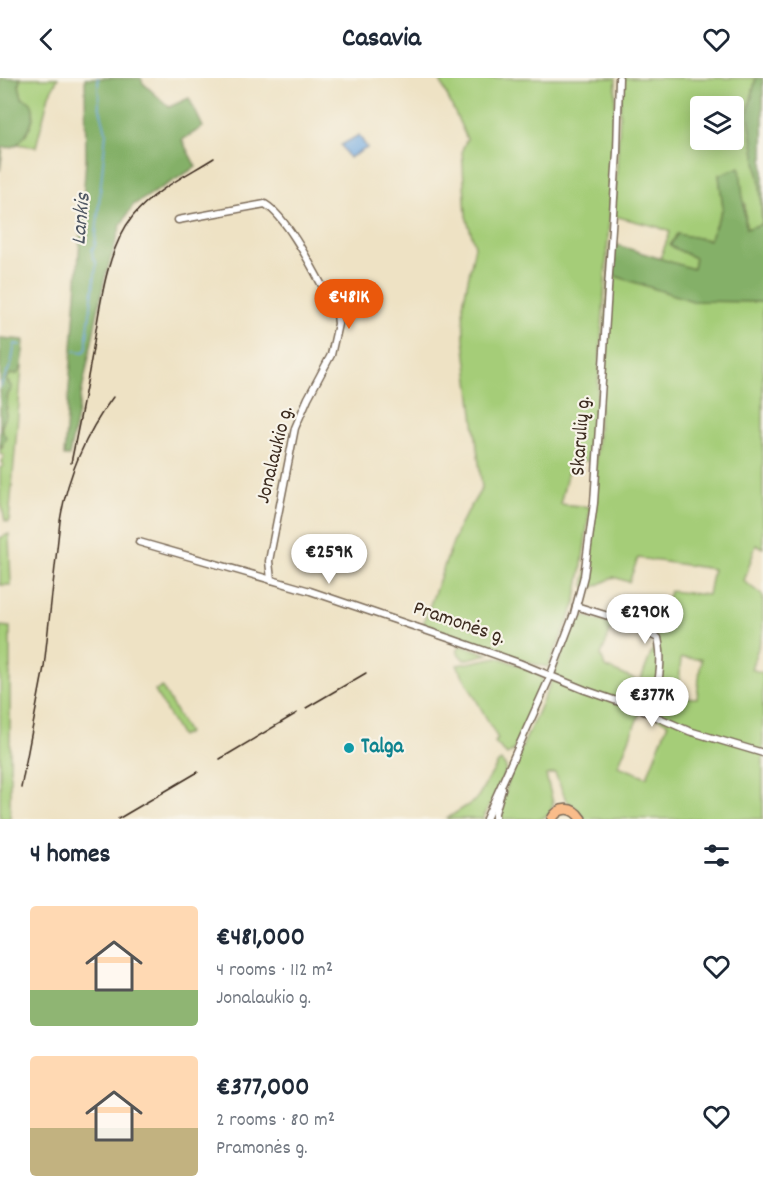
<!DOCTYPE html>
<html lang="en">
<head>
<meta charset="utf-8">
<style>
  body { margin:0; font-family:Dekko,sans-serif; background:#f6f6f7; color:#1f2937; height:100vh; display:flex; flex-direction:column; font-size:22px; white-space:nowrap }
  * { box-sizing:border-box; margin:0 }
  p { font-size:20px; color:#747a83 }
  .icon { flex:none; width:33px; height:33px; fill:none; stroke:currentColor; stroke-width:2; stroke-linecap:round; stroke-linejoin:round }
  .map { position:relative; height:741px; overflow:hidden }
  .details { display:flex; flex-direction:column; background:#fff; flex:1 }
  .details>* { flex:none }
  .buttons { position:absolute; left:690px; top:18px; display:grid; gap:12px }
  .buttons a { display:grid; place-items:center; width:54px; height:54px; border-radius:6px; background:#fff; box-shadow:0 3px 15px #0003; font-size:30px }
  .price { position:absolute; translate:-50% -51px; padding:0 14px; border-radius:21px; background:#fff; color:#222; font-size:20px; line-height:39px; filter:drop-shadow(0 2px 3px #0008) }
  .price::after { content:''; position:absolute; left:50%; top:36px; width:18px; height:14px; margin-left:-9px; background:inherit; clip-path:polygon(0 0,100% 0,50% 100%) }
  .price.on { background:#ea580c; color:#fff }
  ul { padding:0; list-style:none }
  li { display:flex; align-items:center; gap:18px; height:150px; padding:0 30px }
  li span { display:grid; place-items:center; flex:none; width:168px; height:120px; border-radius:6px; color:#555 }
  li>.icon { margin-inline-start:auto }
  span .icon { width:72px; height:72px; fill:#fffc; stroke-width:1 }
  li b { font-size:26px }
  h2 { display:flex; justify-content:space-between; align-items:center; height:72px; padding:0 30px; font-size:26px }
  header { display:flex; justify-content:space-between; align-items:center; height:78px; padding:0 30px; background:#fff; font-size:27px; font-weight:800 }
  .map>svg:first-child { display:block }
  .green { fill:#a5cd78; stroke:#707c4b; stroke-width:1.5; fill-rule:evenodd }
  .forest { fill:#84b068; stroke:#606d43; stroke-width:1.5 }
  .water { fill:#71a9e0; stroke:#566a7f; stroke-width:1.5 }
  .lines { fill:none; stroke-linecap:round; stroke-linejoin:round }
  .stream { stroke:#71a9e0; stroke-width:1.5 }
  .street-casing { stroke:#7a6a58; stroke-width:9 }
  .primary-casing { stroke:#7a6a58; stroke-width:12 }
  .street { stroke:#fff; stroke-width:6 }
  .primary { stroke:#f9bc8a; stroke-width:9 }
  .rail { stroke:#3b2a1e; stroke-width:1.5 }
  .culture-dot { fill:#0f9aa8; stroke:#f7f3e8; stroke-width:2 }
  .labels { text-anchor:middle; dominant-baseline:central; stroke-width:4.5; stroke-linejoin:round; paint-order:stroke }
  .street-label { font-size:21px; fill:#3b2a1e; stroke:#f7f3e8 }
  .culture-label { font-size:21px; font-weight:bold; fill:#0d838f; stroke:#f7f3e8; text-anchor:start }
  .water-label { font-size:22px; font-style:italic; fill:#4e5662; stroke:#f7f3e8 }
</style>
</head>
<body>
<header><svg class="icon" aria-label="back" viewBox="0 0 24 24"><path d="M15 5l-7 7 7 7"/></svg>Casavia<svg class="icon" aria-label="heart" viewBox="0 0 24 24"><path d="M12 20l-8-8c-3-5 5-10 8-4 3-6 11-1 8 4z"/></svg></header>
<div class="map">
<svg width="763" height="741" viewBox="0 0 763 741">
  <rect width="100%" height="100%" fill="#f7f3e8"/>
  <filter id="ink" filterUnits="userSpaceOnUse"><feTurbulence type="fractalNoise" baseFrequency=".0167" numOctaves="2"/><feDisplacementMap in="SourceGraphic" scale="12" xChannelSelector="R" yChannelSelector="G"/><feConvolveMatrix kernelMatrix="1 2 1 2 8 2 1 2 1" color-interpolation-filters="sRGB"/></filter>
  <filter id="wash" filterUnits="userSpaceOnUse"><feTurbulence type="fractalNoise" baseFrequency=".008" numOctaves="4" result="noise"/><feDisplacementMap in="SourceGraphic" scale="24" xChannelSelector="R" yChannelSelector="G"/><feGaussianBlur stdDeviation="1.35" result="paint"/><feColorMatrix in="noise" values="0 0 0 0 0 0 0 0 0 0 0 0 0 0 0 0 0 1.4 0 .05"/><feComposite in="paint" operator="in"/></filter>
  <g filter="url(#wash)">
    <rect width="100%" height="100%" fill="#eee2c4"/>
    <g class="green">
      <path d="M20 0H58L49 17 36 69 17 66C30 53 44 30 22 20L19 7Z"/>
      <path d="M439 0H616L612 99 593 384 571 381 560 426 590 429 582 487 575 527 548 589 538 587 423 546 459 448 482 410 464 261 463 226 475 168 466 138 462 72 467 61Z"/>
      <path d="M622 0H756L748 35 760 106 763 146 746 151 745 126 719 97 723 130 709 162 677 156 670 168 695 180 693 191 660 181 670 154 658 149 614 138ZM700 28H734V62H700Z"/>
      <path d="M609 196 693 223 763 224V470L756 467 744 503 763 518V555L751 591 763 595V741H584L577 731 566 722 555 695 546 697 553 725 550 736 541 741H501L499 736 511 694 554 597 578 536 613 547 601 577 605 589 640 604 655 565 670 513 708 517 713 491 638 480 629 504 614 499 592 510 584 508 589 479ZM681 580 701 581 697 620 678 619ZM641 632 668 645 647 699 618 688Z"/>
      <path d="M22 289 9 444 5 443 0 420V390L3 388 2 384 4 378 0 375V371L3 368 1 351 6 337 9 305 6 302 11 296H17Z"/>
      <path d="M9 456 11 507H0V460Z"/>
      <path d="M0 548 10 549V741H0Z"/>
      <path d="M460 567 488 576 464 582 457 574Z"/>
      <path d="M498 579 538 595 543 602 541 611 513 673 507 677 495 664 498 661 457 587Z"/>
      <path d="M162 609 188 655 181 659 155 613Z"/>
      <path d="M501 683 506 689V692L483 741H446L476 722 498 685Z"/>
    </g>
    <g class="forest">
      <path d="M0 0H20L19 7 22 20C23 20 29 23 30 24 40 35 25 65 12 69 9 70 6 69 3 69L0 93Z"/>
      <path d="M85 0H141L143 5 169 29 189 20 203 49 182 62 196 89 133 127 121 147 104 203 69 378H64L86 81Z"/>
      <path d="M756 0H763V224L693 223 609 196 611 165 693 191 695 180 670 168 677 156 709 162 723 130 719 97 740 89 746 151 762 146 760 106 748 35Z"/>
      <path d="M0 260 24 262 22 289 17 296H11L6 301 12 310 7 318 6 337 1 350 6 359 0 371Z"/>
    </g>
    <path class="water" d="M359 57 367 70 349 80 341 67Z"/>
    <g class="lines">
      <g class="stream">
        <path d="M75 273 84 274 87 269V259L96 189V183L93 181 92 172 95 167 106 54 99 27 98 0"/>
        <path d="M0 310C3 301 8 294 11 286 13 280 13 273 15 266L20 267"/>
      </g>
    </g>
  </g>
  <g filter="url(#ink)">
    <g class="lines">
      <defs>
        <g id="street">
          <path d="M178 142 265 126C291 142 320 206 337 235L338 246 331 277 308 320 295 350 269 483 271 502"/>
          <path d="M139 464 310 513 454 562 519 585 585 612 634 629 689 653 763 675"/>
          <path d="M576 528 621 542 658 560C664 584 657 608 654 633L656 638"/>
          <path d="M486 741 550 599 574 536 584 498 594 425 617 74 619 0"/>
          <path d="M495 741V735L502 711"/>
        </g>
        <path id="primary" d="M552 741C559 728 573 728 581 741"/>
      </defs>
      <use href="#street" class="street-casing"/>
      <use href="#primary" class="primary-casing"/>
      <use href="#street" class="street"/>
      <use href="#primary" class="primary"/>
      <g class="rail">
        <path d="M71 385C78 351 85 316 91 282 99 238 104 174 133 138 153 113 187 97 214 80"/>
        <path d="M306 630 366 595"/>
        <path d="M220 681 297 635"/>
        <path d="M21 710 44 589 60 443C67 399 86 355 113 319"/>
        <path d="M118 741 198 694"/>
      </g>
    </g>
  </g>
  <circle class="culture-dot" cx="349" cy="670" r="6"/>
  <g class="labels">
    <g class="street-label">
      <text transform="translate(582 358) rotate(-86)">Skarulių g.</text>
      <text transform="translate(276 377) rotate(-76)">Jonalaukio g.</text>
      <text transform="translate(459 546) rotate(19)">Pramonės g.</text>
    </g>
    <g class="culture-label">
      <text x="361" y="670">Talga</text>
    </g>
    <g class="water-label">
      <text transform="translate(82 141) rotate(-85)">Lankis</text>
    </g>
  </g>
</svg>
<div class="buttons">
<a><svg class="icon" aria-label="layers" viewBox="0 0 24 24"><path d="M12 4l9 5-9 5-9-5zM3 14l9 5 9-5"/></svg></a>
</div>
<b class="price on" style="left:349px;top:252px">€481K</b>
<b class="price" style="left:329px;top:507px">€259K</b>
<b class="price" style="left:645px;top:567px">€290K</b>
<b class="price" style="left:652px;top:650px">€377K</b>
</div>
<section class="details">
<h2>4 homes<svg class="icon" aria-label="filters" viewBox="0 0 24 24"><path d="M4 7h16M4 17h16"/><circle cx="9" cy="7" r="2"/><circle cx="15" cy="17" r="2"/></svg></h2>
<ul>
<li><span style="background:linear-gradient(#ffd9b3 70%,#8fb573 0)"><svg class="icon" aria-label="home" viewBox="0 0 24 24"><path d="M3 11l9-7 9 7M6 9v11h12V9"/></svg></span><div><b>€481,000</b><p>4 rooms · 112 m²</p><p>Jonalaukio g.</p></div><svg class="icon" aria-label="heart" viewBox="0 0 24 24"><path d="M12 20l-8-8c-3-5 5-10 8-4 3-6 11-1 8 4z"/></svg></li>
<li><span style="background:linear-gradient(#ffd9b3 60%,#c2b280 0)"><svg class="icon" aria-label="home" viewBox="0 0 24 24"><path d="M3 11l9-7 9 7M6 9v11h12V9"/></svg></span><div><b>€377,000</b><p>2 rooms · 80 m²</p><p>Pramonės g.</p></div><svg class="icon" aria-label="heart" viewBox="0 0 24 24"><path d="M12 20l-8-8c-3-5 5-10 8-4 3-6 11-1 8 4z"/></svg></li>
</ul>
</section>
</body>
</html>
